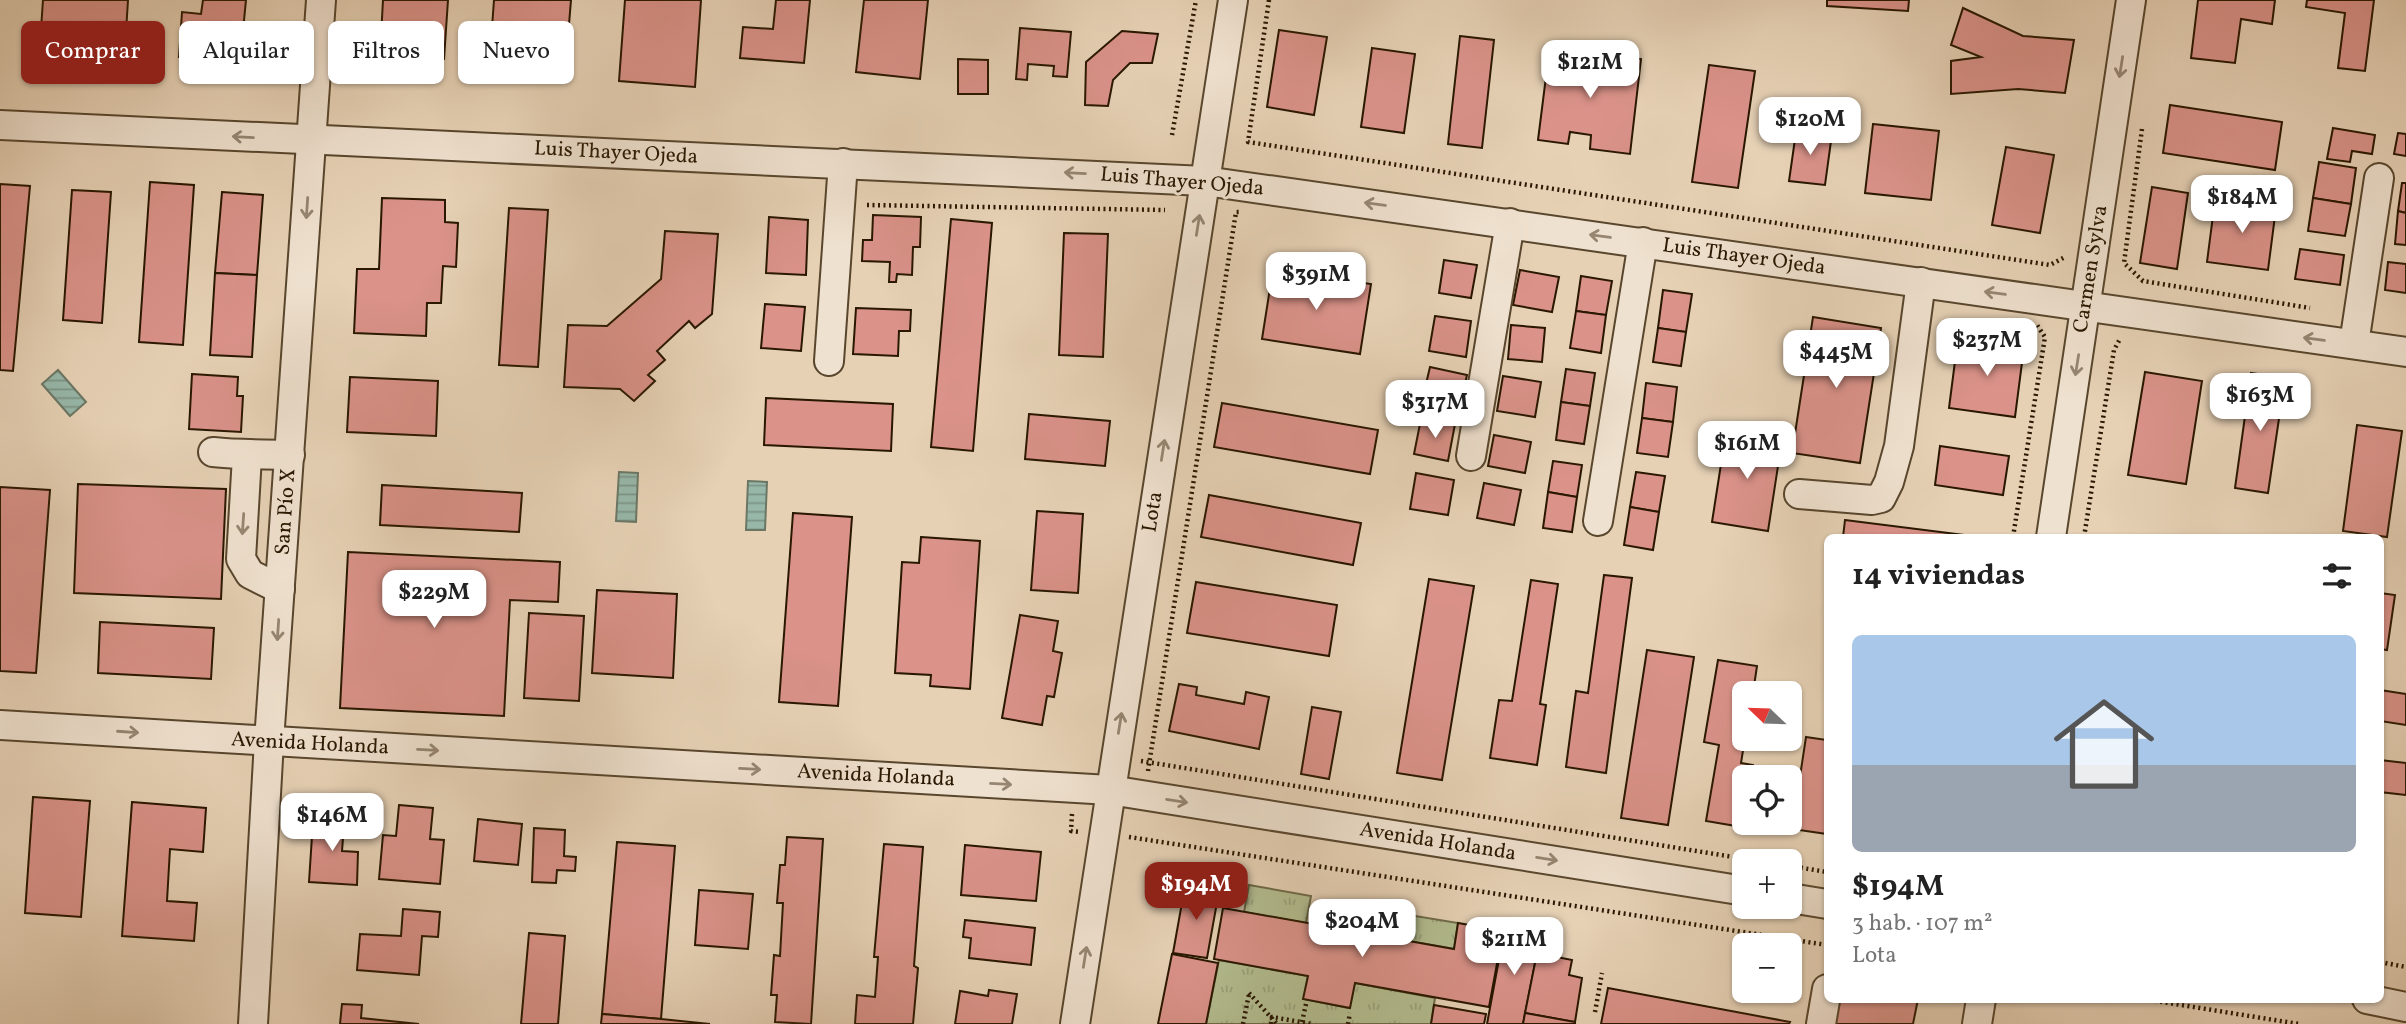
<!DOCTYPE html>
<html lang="es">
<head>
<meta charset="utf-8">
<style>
  body { margin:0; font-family:Vollkorn,serif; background:#f6f6f6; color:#222; height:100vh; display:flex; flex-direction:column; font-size:26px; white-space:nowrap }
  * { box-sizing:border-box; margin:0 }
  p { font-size:23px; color:#767676 }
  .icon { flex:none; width:38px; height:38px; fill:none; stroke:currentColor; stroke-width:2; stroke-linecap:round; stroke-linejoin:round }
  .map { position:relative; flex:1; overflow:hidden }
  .drawer { position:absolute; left:1824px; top:534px; width:560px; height:469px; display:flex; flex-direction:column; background:#fff; border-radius:10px; box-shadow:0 2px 5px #0004 }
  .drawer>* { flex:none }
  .guide { position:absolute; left:21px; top:21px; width:665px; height:63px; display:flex; gap:14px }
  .needle { width:46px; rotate:293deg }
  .tools { position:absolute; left:1732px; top:681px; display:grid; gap:14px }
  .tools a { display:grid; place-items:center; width:70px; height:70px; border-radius:10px; background:#fff; box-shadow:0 2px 5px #0004; font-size:35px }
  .price { position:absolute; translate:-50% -60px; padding:0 16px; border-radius:14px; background:#fff; color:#222; font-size:23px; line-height:46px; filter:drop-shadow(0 2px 4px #0008) }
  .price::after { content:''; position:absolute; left:50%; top:42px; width:21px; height:16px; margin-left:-10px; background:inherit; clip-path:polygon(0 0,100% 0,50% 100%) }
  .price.current { background:#8f2418; color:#fff }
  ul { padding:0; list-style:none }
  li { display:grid; align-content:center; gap:14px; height:371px; padding:0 28px }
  li span { display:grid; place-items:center; height:217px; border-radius:10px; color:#555 }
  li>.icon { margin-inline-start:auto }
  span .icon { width:126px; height:126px; fill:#fffc; stroke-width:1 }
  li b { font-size:30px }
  h2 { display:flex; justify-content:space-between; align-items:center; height:84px; padding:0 28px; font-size:30px }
  .pill { padding:0 24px; border-radius:10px; background:#fff; box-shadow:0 2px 5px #0004; font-size:24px; line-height:63px }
  .pill.current { background:#8f2418; color:#fff }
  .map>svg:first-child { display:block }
  .grass { fill:url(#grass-tufts); stroke:#6e6a48; stroke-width:2 }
  .water { fill:url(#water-rules); stroke:#6b7765; stroke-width:2 }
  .building { fill:#da9289; stroke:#291700; stroke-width:2 }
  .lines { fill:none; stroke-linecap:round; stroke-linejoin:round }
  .minor-casing { stroke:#58462d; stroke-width:32 }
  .path { stroke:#291700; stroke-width:4.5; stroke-dasharray:2 3.5; stroke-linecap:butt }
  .minor { stroke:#efe1cf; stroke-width:28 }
  .oneway { stroke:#968672 }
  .labels { text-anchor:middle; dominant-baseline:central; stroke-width:6; stroke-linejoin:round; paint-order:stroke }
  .street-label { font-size:21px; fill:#291700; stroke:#efe1cf }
</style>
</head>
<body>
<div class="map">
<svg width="2406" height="1024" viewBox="0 0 2406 1024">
  <defs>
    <pattern id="grass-tufts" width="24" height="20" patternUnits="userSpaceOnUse" patternTransform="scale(1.75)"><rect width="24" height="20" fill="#b2bc8f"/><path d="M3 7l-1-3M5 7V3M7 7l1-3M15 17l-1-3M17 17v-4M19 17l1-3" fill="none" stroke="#99a17a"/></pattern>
    <pattern id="water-rules" width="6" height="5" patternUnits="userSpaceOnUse" patternTransform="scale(1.75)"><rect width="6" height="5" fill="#97b7a9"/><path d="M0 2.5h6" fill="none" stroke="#7b9487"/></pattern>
  </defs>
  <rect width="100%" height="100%" fill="#e6d1b5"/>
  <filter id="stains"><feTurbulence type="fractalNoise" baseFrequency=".00286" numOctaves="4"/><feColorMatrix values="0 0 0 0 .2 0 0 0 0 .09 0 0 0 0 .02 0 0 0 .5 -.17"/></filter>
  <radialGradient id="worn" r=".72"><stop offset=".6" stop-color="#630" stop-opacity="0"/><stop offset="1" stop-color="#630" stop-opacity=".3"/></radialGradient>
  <g class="grass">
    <path d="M1249 885 1311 896 1306 923 1244 912Z"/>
    <path d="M1397 913 1458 923 1454 949 1392 938Z"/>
    <path d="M1219 960 1308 976 1304 999 1349 1008 1355 983 1435 998 1431 1024H1206Z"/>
  </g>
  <g class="water">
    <path d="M58 370 86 402 70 416 42 384Z"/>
    <path d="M619 472 638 473 636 522 616 521Z"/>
    <path d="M748 481 767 482 765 530H746Z"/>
  </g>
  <g class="building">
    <path d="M43 0H128L124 64 39 58Z"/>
    <path d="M203 0H246L240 61 179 57 182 12 201 14Z"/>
    <path d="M383 0H448L444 59 380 55Z"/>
    <path d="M494 0H571L566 61 490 55Z"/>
    <path d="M625 0H701L695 87 619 81Z"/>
    <path d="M776 0H810L804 63 740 58 743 27 773 29Z"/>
    <path d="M864 0H928L920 79 856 72Z"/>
    <path d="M1827 0H1909L1908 11 1827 6Z"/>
    <path d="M2198 0H2275L2272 24 2241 19 2235 63 2191 58Z"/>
    <path d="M2307 0H2374L2365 71 2338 68 2345 13 2306 7Z"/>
    <path d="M1963 8 2023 36 2074 40 2065 93 2018 89 1951 94V61L1981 57 1951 45Z"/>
    <path d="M1020 28 1071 32 1067 77 1053 76 1054 66 1028 64 1027 80 1016 79Z"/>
    <path d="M1279 30 1327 37 1314 115 1267 107Z"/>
    <path d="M1122 31 1158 34 1152 63H1130L1113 80 1108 106 1085 105 1086 62Z"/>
    <path d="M1460 36 1494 40 1482 148 1448 144Z"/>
    <path d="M1550 45 1588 49 1584 81 1597 82 1601 54 1641 59 1630 154 1590 149 1591 135 1570 132 1568 144 1538 140Z"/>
    <path d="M1372 48 1415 54 1404 133 1361 127Z"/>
    <path d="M958 59 988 60V94H958Z"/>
    <path d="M1709 65 1755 71 1738 188 1692 182Z"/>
    <path d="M2170 105 2282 122 2275 170 2163 153Z"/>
    <path d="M1873 124 1939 131 1931 200 1865 193Z"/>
    <path d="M1797 125 1816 128 1815 139 1831 141 1825 185 1789 181Z"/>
    <path d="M2333 128 2375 135 2372 154 2352 151 2350 162 2327 159Z"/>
    <path d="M2398 133 2406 134V156L2394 154Z"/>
    <path d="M2006 147 2054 155 2040 233 1992 225Z"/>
    <path d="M2319 162 2356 168 2351 204 2313 198Z"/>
    <path d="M150 182 194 185 183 345 139 342Z"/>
    <path d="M2402 183H2406V213L2398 211Z"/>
    <path d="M0 184 30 186 13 371 0 370Z"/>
    <path d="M2152 187 2188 193 2177 269 2140 263Z"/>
    <path d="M72 190 111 192 102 323 63 320Z"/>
    <path d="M222 192 263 195 257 275 215 273Z"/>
    <path d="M382 198 445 200V222L458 223 456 267 443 266 441 303H427L426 336 354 333 357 269H379Z"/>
    <path d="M2313 198 2351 204 2345 236 2308 231Z"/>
    <path d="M2215 200 2276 208 2268 270 2207 262Z"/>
    <path d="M509 208 548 210 538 367 499 365Z"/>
    <path d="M2398 211 2406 213V245L2395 244Z"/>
    <path d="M873 215 921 217 920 247H913L912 275 897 274 896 282H889L890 262 862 261 863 240H872Z"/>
    <path d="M769 217 808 220 806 275 766 273Z"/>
    <path d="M951 219 992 223 973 451 931 447Z"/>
    <path d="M665 231 718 234 712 314 695 328 689 321 657 351 665 360 648 375 655 381 634 401 620 389 564 387 568 325 607 326 661 279Z"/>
    <path d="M1064 233 1108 234 1103 357 1059 355Z"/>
    <path d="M2300 249 2344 255 2340 285 2295 279Z"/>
    <path d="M1444 260 1477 265 1471 298 1439 293Z"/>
    <path d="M2388 262 2406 264V293L2385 290Z"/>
    <path d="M1273 269 1371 284 1360 354 1262 339Z"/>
    <path d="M1520 270 1559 277 1552 312 1513 305Z"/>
    <path d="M215 273 257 275 252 357 210 355Z"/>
    <path d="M1581 276 1612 281 1606 315 1576 311Z"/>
    <path d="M1663 290 1692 294 1686 332 1658 328Z"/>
    <path d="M765 304 805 307 801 351 761 348Z"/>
    <path d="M856 308 911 310 910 331H899L898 356 853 354Z"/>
    <path d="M1576 311 1606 315 1601 353 1570 348Z"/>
    <path d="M1435 316 1471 321 1466 357 1429 351Z"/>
    <path d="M1813 317 1881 328 1860 463 1792 453Z"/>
    <path d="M1511 325 1545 328 1542 362 1508 359Z"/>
    <path d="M1658 328 1686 332 1681 366 1653 362Z"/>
    <path d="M1958 338 2024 347 2015 417 1949 408Z"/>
    <path d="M1430 367 1467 375 1459 409 1422 401Z"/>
    <path d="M1566 369 1595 373 1590 406 1561 402Z"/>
    <path d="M2145 372 2202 381 2186 484 2128 475Z"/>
    <path d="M2251 373 2285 378 2268 493 2235 488Z"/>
    <path d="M192 374 238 377 237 396H243L241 432 189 429Z"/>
    <path d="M1503 376 1541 382 1535 417 1497 411Z"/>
    <path d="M350 377 438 381 436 436 347 432Z"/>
    <path d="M1646 383 1677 387 1673 422 1642 418Z"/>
    <path d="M766 398 893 404 891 451 764 445Z"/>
    <path d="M1561 402 1590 406 1584 444 1556 440Z"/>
    <path d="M1222 403 1378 430 1370 474 1214 447Z"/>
    <path d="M1029 414 1110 421 1105 466 1025 459Z"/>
    <path d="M1642 418 1673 422 1668 457 1637 453Z"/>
    <path d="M1421 419 1455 424 1448 461 1414 454Z"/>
    <path d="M2357 425 2402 431 2387 537 2343 531Z"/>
    <path d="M1726 432 1782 440 1768 531 1712 522Z"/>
    <path d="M1494 435 1531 442 1525 473 1488 466Z"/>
    <path d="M1940 446 2009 456 2003 495 1935 485Z"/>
    <path d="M1553 461 1582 465 1577 497 1548 492Z"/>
    <path d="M1636 472 1665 476 1659 512 1630 507Z"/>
    <path d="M1416 473 1454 480 1448 515 1410 509Z"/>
    <path d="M1484 483 1521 490 1514 525 1477 518Z"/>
    <path d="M78 484 226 489 221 599 74 593Z"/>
    <path d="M382 485 522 493 519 532 380 525Z"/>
    <path d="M0 487 50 490 36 673 0 671Z"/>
    <path d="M1548 492 1577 497 1572 532 1543 528Z"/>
    <path d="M1209 495 1361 523 1353 565 1201 537Z"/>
    <path d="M1630 507 1659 512 1653 550 1624 545Z"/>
    <path d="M1037 511 1083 514 1078 593 1031 590Z"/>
    <path d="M793 513 852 517 838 706 779 702Z"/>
    <path d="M1845 520 1980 537H1843Z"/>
    <path d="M921 537 980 541 970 689 930 686 931 675 895 673 902 562 919 563Z"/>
    <path d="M348 552 560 562 558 602 510 600 504 716 340 708Z"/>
    <path d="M1604 575 1632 578 1606 773 1566 767 1576 691 1588 693Z"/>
    <path d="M1429 579 1474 586 1442 780 1397 773Z"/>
    <path d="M1531 580 1558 584 1540 704 1546 705 1537 765 1490 758 1499 700 1512 701Z"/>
    <path d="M1196 582 1337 605 1329 656 1187 633Z"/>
    <path d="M597 590 677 594 673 678 592 673Z"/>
    <path d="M2380 593 2395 595 2387 650 2380 649Z"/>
    <path d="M529 613 584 616 579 701 524 698Z"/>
    <path d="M1020 615 1058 621 1053 651 1062 653 1054 697 1047 696 1042 725 1002 718Z"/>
    <path d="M100 622 214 628 211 679 98 673Z"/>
    <path d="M1647 650 1694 657 1668 825 1621 818Z"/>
    <path d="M1718 660 1757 666 1753 693H1745V738L1741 763 1753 765 1751 777H1745V811L1742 827 1706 821 1719 745 1704 742Z"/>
    <path d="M1179 684 1197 687 1196 695 1244 704 1246 692 1269 697 1259 749 1169 731Z"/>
    <path d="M2380 690 2406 694V725L2380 721Z"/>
    <path d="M1312 707 1341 712 1329 779 1301 774Z"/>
    <path d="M1806 737 1827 740V834L1792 829Z"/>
    <path d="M2380 760 2406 763V795L2380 792Z"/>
    <path d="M33 797 90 801 81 917 25 913Z"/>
    <path d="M132 802 206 808 203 852 170 849 167 901 197 903 194 941 122 936Z"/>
    <path d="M399 805 433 808 430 839 444 840 440 884 379 879 383 835 396 836Z"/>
    <path d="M320 811 345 813 342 851 358 852 357 885 309 882 312 836H318Z"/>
    <path d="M478 819 522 824 518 865 474 861Z"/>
    <path d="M534 828 565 830 564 856 576 857 575 871 557 870 556 883 532 882Z"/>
    <path d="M787 837 823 839 811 1024 775 1022 777 995H771L774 955 780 956 783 903H777L780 865H785Z"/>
    <path d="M617 842 675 846 661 1019 602 1014Z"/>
    <path d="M884 844 923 847 914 966 918 968 913 1024H855L857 995 875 997 878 957H874Z"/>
    <path d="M965 845 1041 852 1036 901 961 895Z"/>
    <path d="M1185 886 1219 891 1207 958 1173 953Z"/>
    <path d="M699 890 753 894 748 949 695 945Z"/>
    <path d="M1223 908 1454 949 1458 923 1503 931 1489 1007 1355 983 1350 1008 1303 999 1308 976 1214 959Z"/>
    <path d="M403 909 440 912 438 937 422 936 419 975 357 970 360 934 401 936Z"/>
    <path d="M965 920 1035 928 1031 965 969 958 971 938 963 937Z"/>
    <path d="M1505 927 1541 933 1523 1024H1487Z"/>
    <path d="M529 933 565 936 558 1024H521Z"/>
    <path d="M1537 953 1572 960 1569 975 1582 978 1575 1022 1525 1013Z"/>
    <path d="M1172 954 1218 963 1206 1024H1158Z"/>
    <path d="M1608 988 1790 1022 1789 1024H1601Z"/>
    <path d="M989 990 1017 994 1012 1024H955L960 991 988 996Z"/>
    <path d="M1839 999H1918L1913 1024H1834Z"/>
    <path d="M342 1004 362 1005 361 1018 419 1024H340Z"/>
    <path d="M1434 1005 1486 1014 1484 1024H1431Z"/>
    <path d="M1525 1013 1575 1022V1024H1523Z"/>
    <path d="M602 1014 661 1019 710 1024H601Z"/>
  </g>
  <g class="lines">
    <defs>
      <g id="minor">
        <path d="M0 125 1205 181 2406 352"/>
        <path d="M2354 344 2379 178"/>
        <path d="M829 361 843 163"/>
        <path d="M213 452C239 455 264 454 290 455"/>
        <path d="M247 456 241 559 250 574 280 589"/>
        <path d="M1471 456 1510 223"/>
        <path d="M1799 494 1872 500 1881 498 1889 482 1899 446 1921 282"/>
        <path d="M1598 521 1643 242"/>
        <path d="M2051 537 2131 0"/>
        <path d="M0 725 1110 790 1745 891"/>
        <path d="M1790 898 1827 904"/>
        <path d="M2367 999 2406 1007"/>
        <path d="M253 1024 269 741 321 0"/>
        <path d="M1075 1024 1233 0"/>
        <path d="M1821 1024 1827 989"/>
        <path d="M1977 1024 1981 999"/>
      </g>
    </defs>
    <use href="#minor" class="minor-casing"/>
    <g class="path">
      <path d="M1269 0 1248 142 2050 265 2065 257"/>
      <path d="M2142 129 2124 263 2143 281 2310 308"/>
      <path d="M1172 135 1196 0"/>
      <path d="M867 205 1165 210"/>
      <path d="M2013 537 2045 337 2037 325"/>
      <path d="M2084 537 2114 350 2120 339"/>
      <path d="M1141 761 1758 861"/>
      <path d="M1148 771 1236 212H1239"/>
      <path d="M1072 814 1071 831 1080 832"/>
      <path d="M1129 837 1827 945"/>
      <path d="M1790 866 1827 872"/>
      <path d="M2380 962 2406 967"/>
      <path d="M1249 993 1277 1024"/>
      <path d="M2144 999 2299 1024"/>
      <path d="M1595 1012 1602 973"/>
      <path d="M1302 1022 1306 1004"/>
      <path d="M1243 1024 1249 994"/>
      <path d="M1271 1024 1272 1017 1312 1024"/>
      <path d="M1348 1024 1350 1013"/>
    </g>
    <use href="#minor" class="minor"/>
  </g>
  <defs><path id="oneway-shaft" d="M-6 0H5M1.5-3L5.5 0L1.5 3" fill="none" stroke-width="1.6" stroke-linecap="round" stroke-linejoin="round" transform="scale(1.75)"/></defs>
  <g class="oneway">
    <use href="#oneway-shaft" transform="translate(2121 67) rotate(99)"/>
    <use href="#oneway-shaft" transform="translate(243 137) rotate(-177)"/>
    <use href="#oneway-shaft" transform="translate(1075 173) rotate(-177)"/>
    <use href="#oneway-shaft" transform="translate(1375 204) rotate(-172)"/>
    <use href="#oneway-shaft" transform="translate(307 208) rotate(94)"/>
    <use href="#oneway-shaft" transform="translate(1198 225) rotate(-81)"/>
    <use href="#oneway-shaft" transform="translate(1600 236) rotate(-172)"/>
    <use href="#oneway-shaft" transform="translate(1995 293) rotate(-172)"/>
    <use href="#oneway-shaft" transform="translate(2314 339) rotate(-172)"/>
    <use href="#oneway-shaft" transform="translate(2077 365) rotate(99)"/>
    <use href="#oneway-shaft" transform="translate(1163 450) rotate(-81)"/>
    <use href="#oneway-shaft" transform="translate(243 524) rotate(94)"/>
    <use href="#oneway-shaft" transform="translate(278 630) rotate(94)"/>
    <use href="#oneway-shaft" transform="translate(1120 723) rotate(-81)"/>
    <use href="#oneway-shaft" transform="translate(128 732) rotate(4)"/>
    <use href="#oneway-shaft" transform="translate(428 750) rotate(3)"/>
    <use href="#oneway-shaft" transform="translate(750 769) rotate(3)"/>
    <use href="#oneway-shaft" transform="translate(1001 784) rotate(3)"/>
    <use href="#oneway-shaft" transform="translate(1177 801) rotate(9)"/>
    <use href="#oneway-shaft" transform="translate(1547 859) rotate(9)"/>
    <use href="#oneway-shaft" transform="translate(1085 957) rotate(-81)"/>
  </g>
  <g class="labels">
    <g class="street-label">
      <text transform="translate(616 153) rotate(3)">Luis Thayer Ojeda</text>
      <text transform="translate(1182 182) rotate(5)">Luis Thayer Ojeda</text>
      <text transform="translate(1744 257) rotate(8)">Luis Thayer Ojeda</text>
      <text transform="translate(2091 269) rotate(-81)">Carmen Sylva</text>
      <text transform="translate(286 512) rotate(-86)">San Pío X</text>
      <text transform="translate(1153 512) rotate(-81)">Lota</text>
      <text transform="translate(310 744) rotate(3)">Avenida Holanda</text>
      <text transform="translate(876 776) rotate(3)">Avenida Holanda</text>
      <text transform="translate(1438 842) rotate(9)">Avenida Holanda</text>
    </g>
  </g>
  <rect width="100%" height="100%" filter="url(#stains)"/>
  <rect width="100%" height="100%" fill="url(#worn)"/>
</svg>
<div class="tools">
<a><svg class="needle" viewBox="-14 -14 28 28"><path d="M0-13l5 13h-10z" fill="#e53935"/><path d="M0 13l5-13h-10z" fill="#767676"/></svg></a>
<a><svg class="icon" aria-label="locate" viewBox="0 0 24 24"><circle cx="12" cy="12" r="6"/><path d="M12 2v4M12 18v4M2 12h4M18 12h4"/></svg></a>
<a>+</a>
<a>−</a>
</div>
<b class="price" style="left:1590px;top:100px">$121M</b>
<b class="price" style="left:1810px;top:157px">$120M</b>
<b class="price" style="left:2242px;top:235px">$184M</b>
<b class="price" style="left:1316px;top:312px">$391M</b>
<b class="price" style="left:1987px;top:378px">$237M</b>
<b class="price" style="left:1836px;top:390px">$445M</b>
<b class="price" style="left:2260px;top:433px">$163M</b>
<b class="price" style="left:1435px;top:440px">$317M</b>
<b class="price" style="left:1747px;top:481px">$161M</b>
<b class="price" style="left:434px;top:630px">$229M</b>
<b class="price" style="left:332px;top:853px">$146M</b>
<b class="price current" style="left:1196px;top:922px">$194M</b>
<b class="price" style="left:1362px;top:959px">$204M</b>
<b class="price" style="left:1514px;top:977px">$211M</b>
<div class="guide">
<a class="pill current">Comprar</a>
<a class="pill">Alquilar</a>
<a class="pill">Filtros</a>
<a class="pill">Nuevo</a>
</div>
<section class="drawer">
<h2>14 viviendas<svg class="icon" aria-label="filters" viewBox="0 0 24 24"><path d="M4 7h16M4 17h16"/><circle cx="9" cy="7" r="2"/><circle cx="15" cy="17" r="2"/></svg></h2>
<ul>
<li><span style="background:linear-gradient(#a9c7e8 60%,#9aa5b1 0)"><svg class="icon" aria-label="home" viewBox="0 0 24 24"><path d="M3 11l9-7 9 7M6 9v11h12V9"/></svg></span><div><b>$194M</b><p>3 hab. · 107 m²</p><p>Lota</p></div></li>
</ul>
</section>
</div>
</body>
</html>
